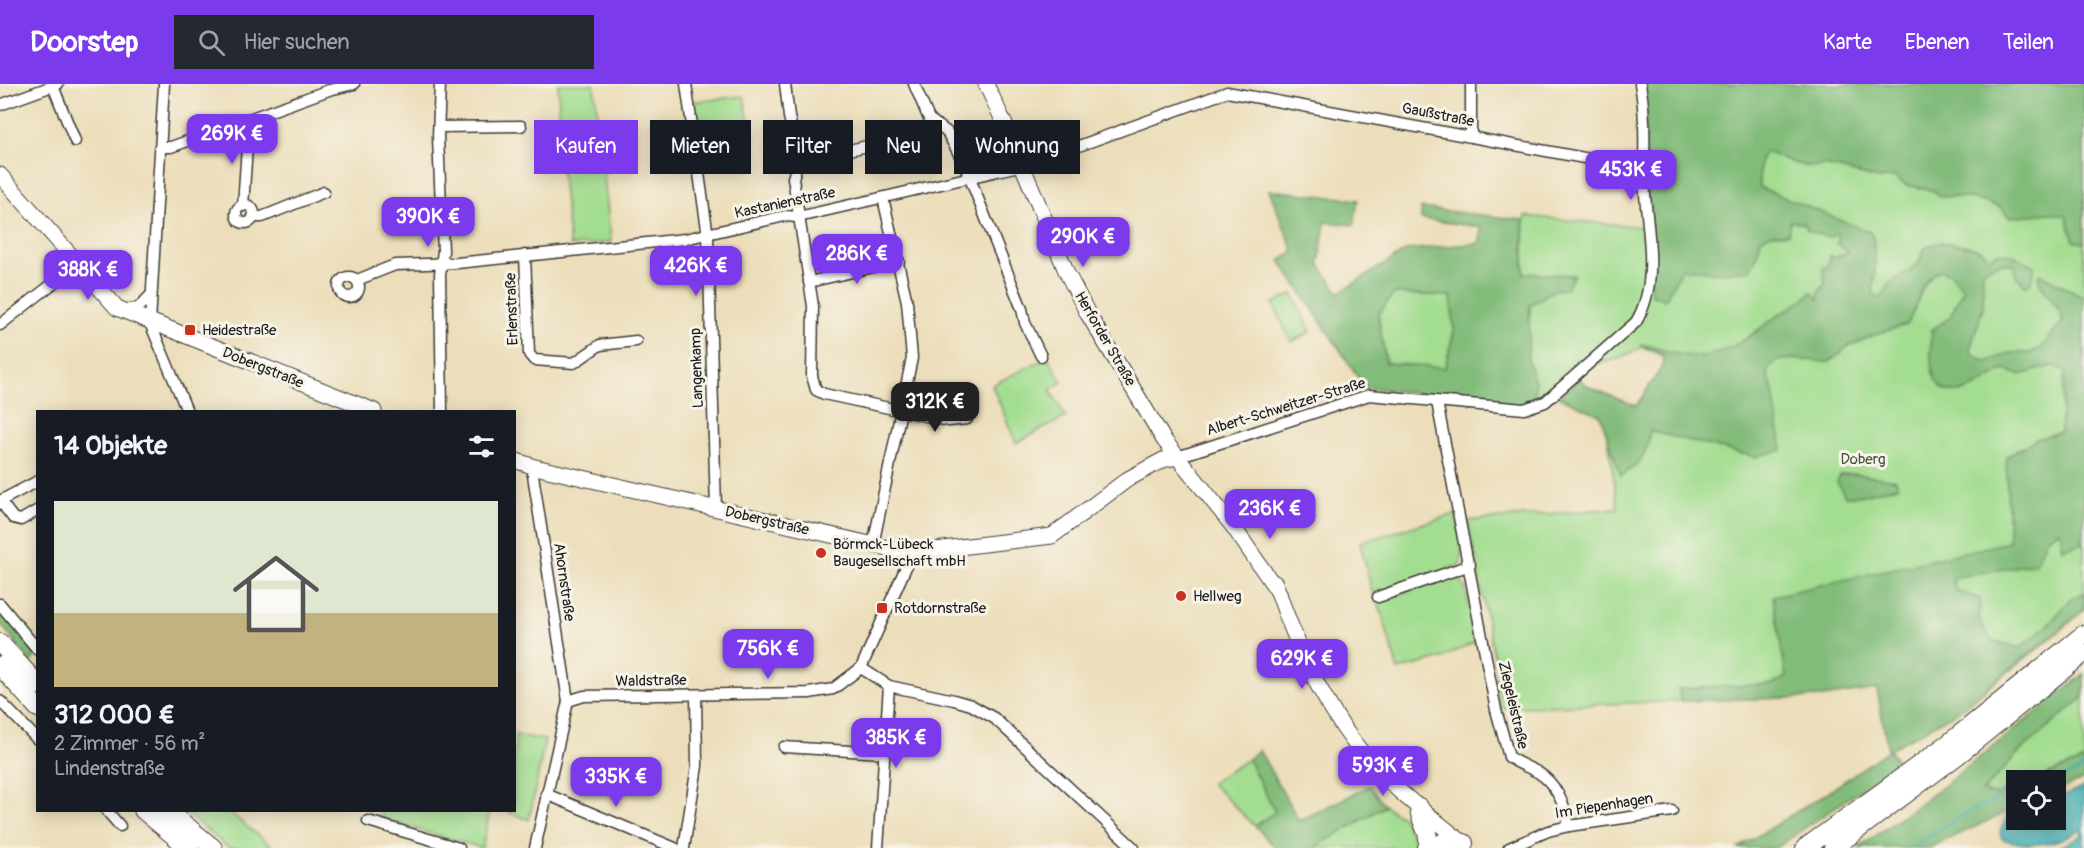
<!DOCTYPE html>
<html lang="de">
<head>
<meta charset="utf-8">
<style>
  body { margin:0; font-family:Pangolin,sans-serif; background:#242831; color:#f1f3f6; height:100vh; display:flex; flex-direction:column; font-size:22px; white-space:nowrap }
  * { box-sizing:border-box; margin:0 }
  p { font-size:20px; color:#9ea1a6 }
  .icon { flex:none; width:33px; height:33px; fill:none; stroke:currentColor; stroke-width:2; stroke-linecap:round; stroke-linejoin:round }
  .map { position:relative; flex:1; overflow:hidden }
  .sheet { position:absolute; left:36px; top:326px; width:480px; height:402px; display:flex; flex-direction:column; background:#171b24; border-radius:0px; box-shadow:0 3px 15px #0003 }
  .sheet>* { flex:none }
  .hud { position:absolute; left:534px; top:36px; width:570px; height:54px; display:flex; gap:12px }
  .controls { position:absolute; left:2006px; top:686px; display:grid; gap:12px }
  .controls a { display:grid; place-items:center; width:60px; height:60px; border-radius:0px; background:#171b24; box-shadow:0 3px 15px #0003; font-size:30px }
  .price { position:absolute; translate:-50% -51px; padding:0 14px; border-radius:12px; background:#7c3aed; color:#fff; font-size:20px; line-height:39px; filter:drop-shadow(0 2px 3px #0008) }
  .price::after { content:''; position:absolute; left:50%; top:36px; width:18px; height:14px; margin-left:-9px; background:inherit; clip-path:polygon(0 0,100% 0,50% 100%) }
  .price.on { background:#222; color:#fff }
  ul { padding:0; list-style:none }
  li { display:grid; align-content:center; gap:12px; height:318px; padding:0 18px }
  li span { display:grid; place-items:center; height:186px; border-radius:0px; color:#555 }
  li>.icon { margin-inline-start:auto }
  span .icon { width:108px; height:108px; fill:#fffc; stroke-width:1 }
  li b { font-size:26px }
  h2 { display:flex; justify-content:space-between; align-items:center; height:72px; padding:0 18px; font-size:26px }
  .tag { padding:0 21px; border-radius:0px; background:#171b24; box-shadow:0 3px 15px #0003; font-size:21px; line-height:54px }
  .tag.on { background:#7c3aed; color:#fff }
  header { display:flex; align-items:center; gap:36px; box-sizing:border-box; height:84px; padding:0 30px; background:#7c3aed; color:#fff }
  header strong { font-size:28px }
  nav { display:flex; gap:33px; margin-inline-start:auto; font-size:21px }
  .search { width:420px; height:54px; background:#242831; display:flex; align-items:center; gap:15px; box-sizing:border-box; padding:0 21px; border-radius:0px; color:#9ea1a6; font-size:22px }
  .map>svg:first-child { display:block }
  .green { fill:#a3dd90; stroke:#607c56; stroke-width:1.5 }
  .forest { fill:#82bc7a; stroke:#4f6c4b; stroke-width:1.5; fill-rule:evenodd }
  .water { fill:#3eafb5; stroke:#2d6668; stroke-width:1.5 }
  .lines { fill:none; stroke-linecap:round; stroke-linejoin:round }
  .stream { stroke:#3eafb5; stroke-width:2 }
  .street-casing { stroke:#3b3934; stroke-width:13 }
  .secondary-casing { stroke:#3b3934; stroke-width:17 }
  .highway-casing { stroke:#3b3934; stroke-width:20 }
  .street { stroke:#fff; stroke-width:10 }
  .secondary { stroke:#fff; stroke-width:15 }
  .highway { stroke:#fff; stroke-width:18 }
  .poi-dot { fill:#c8321e; stroke:#f7f3e8; stroke-width:2 }
  .labels { text-anchor:middle; dominant-baseline:central; stroke-width:6; stroke-linejoin:round; paint-order:stroke }
  .street-label { font-size:15px; fill:#1c1c1c; stroke:#f7f3e8 }
  .poi-label { font-size:15px; fill:#1c1c1c; stroke:#f7f3e8; text-anchor:start }
  .park-label { font-size:15px; fill:#44563f; stroke:#f7f3e8 }
</style>
</head>
<body>
<header>
<strong>Doorstep</strong>
<div class="search"><svg class="icon" aria-label="search" viewBox="0 0 24 24"><circle cx="10" cy="10" r="6"/><path d="M15 15l6 6"/></svg>Hier suchen</div>
<nav><a>Karte</a><a>Ebenen</a><a>Teilen</a></nav>
</header>
<div class="map">
<svg width="2084" height="764" viewBox="0 0 2084 764">
  <rect width="100%" height="100%" fill="#f7f3e8"/>
  <filter id="ink" filterUnits="userSpaceOnUse"><feTurbulence type="fractalNoise" baseFrequency=".0167" numOctaves="2"/><feDisplacementMap in="SourceGraphic" scale="12" xChannelSelector="R" yChannelSelector="G"/><feConvolveMatrix kernelMatrix="1 2 1 2 8 2 1 2 1" color-interpolation-filters="sRGB"/></filter>
  <filter id="wash" filterUnits="userSpaceOnUse"><feTurbulence type="fractalNoise" baseFrequency=".008" numOctaves="4" result="noise"/><feDisplacementMap in="SourceGraphic" scale="24" xChannelSelector="R" yChannelSelector="G"/><feGaussianBlur stdDeviation="1.35" result="paint"/><feColorMatrix in="noise" values="0 0 0 0 0 0 0 0 0 0 0 0 0 0 0 0 0 1.4 0 .05"/><feComposite in="paint" operator="in"/></filter>
  <g filter="url(#wash)">
    <rect width="100%" height="100%" fill="#ecdeba"/>
    <g class="green">
      <path d="M558 0H594L611 158 570 162 561 84Z"/>
      <path d="M2084 0V525L2063 545 1958 627 1888 666 1883 596 1679 609 1681 617 1500 624 1495 594H1498L1468 437 1618 424 1605 333 1636 323 1663 282V272L1643 263 1616 275 1591 282 1583 275 1540 316 1521 319 1525 132 1652 144V84Z"/>
      <path d="M744 12 752 55 698 63 692 18Z"/>
      <path d="M1293 210 1311 248 1291 258 1273 219Z"/>
      <path d="M1393 210 1451 212 1454 247 1445 284 1386 279 1378 231Z"/>
      <path d="M1048 273 1062 298 1050 306 1066 333 1016 359 992 301Z"/>
      <path d="M1456 430 1462 466 1460 481 1373 512 1360 458Z"/>
      <path d="M1448 494 1459 495 1465 503 1477 557 1442 574 1398 586 1378 516Z"/>
      <path d="M2084 613V676L2035 696H2016V703L1997 711 1981 709 2019 668Z"/>
      <path d="M515 651 545 656 529 736 502 726H514Z"/>
      <path d="M1248 675 1275 728 1255 742 1211 699Z"/>
      <path d="M1385 722 1403 734 1417 761 1414 764H1314Z"/>
      <path d="M182 726H226L274 764H229Z"/>
      <path d="M378 726H490L482 764 385 736Z"/>
    </g>
    <g class="forest">
      <path d="M1643 0H2084V159L2074 157 2066 132 2049 129 2009 133 2000 123 1971 114 1939 112 1935 107 1906 101 1894 93 1879 95 1824 81C1800 87 1786 73 1764 68L1760 77 1759 103 1870 148 1873 153C1874 164 1875 176 1875 187 1875 196 1872 201 1874 211L1881 214 1888 201 1919 179 1925 163 1941 158 1968 162 1982 166 1989 174C2004 161 2020 175 2035 183L2030 200 2025 201 2016 192 2014 181C2003 177 1990 180 1983 188V224L1970 265 1974 271 1986 278 2010 269H2030L2041 264 2063 237C2056 213 2044 213 2038 193L2040 190 2084 213V451L2082 460 2063 465 2060 446 2047 454 2036 479 1953 494 1955 506 1980 515 1979 535 1991 556 2020 564 2049 540 2072 514 2084 509V526L1958 627 1889 666 1899 679 1776 764H1738L1827 709 1888 666 1877 605 1823 613 1681 617 1678 605 1773 600 1786 593 1773 512 2009 458 2006 373 2037 355 2060 348 2065 286 2052 282 2020 291 2005 286C1992 290 1983 300 1971 305 1927 321 1929 273 1932 246L1950 233 1963 205 1952 191 1940 186C1920 194 1918 226 1906 241L1879 249 1847 263 1830 278C1815 279 1769 265 1767 291L1772 302 1782 366 1755 373 1650 347C1647 372 1641 379 1621 392L1600 331 1559 313 1579 294 1587 302 1636 322 1663 282V271L1640 260C1657 263 1673 270 1690 272 1722 275 1749 253 1773 235 1786 225 1801 220 1811 208L1819 215V209L1825 199 1823 184 1828 182 1830 171 1834 174 1847 168 1837 159 1839 152 1837 150 1829 154 1807 146 1804 140 1791 137 1788 150H1771L1761 155 1755 177 1749 186 1715 189 1693 184 1689 187 1682 184 1665 216 1651 210Z"/>
      <path d="M1269 106 1358 116 1354 141 1325 138 1319 180 1339 209 1407 166 1480 159 1481 143 1421 135V124L1523 136 1524 189 1574 191 1566 205 1554 206 1530 221 1528 275 1535 298V317L1524 322 1365 303 1280 177 1294 168ZM1393 210 1451 212 1454 247 1445 284 1386 279 1378 231Z"/>
      <path d="M1855 390 1896 396 1898 402 1859 412H1845L1837 398 1840 391Z"/>
      <path d="M0 526 37 570 31 578 0 539Z"/>
      <path d="M2084 590V613L2019 668 1982 708 1997 711 2016 703V724L1929 764H1859L1946 700Z"/>
      <path d="M1259 666 1299 737 1369 702 1385 722 1314 764H1276L1255 742 1275 728 1248 675Z"/>
      <path d="M2084 676V695L2055 708V696H2035Z"/>
    </g>
    <path class="water" d="M2084 703V764H2059L2082 751 2080 746C2053 762 2032 764 2002 755L2000 748 2007 732 2016 729V735H2055V716Z"/>
    <g class="lines">
      <g class="stream">
        <path d="M2053 696 2078 688 2084 682"/>
        <path d="M1913 764C1945 739 1978 721 2016 708"/>
      </g>
    </g>
  </g>
  <g filter="url(#ink)">
    <g class="lines">
      <defs>
        <g id="street">
          <path d="M164 0 150 239 187 327"/>
          <path d="M440 0 438 53 443 167 440 190 442 327"/>
          <path d="M686 0 708 152 716 425"/>
          <path d="M785 0 789 33 799 74 793 94 813 222 812 292 816 306 824 310 949 337 967 335"/>
          <path d="M914 0 929 35 947 48 963 77 1022 225 1025 239 1041 272"/>
          <path d="M53 2 75 57"/>
          <path d="M0 21 58 0"/>
          <path d="M439 43 521 42"/>
          <path d="M1471 53V0"/>
          <path d="M160 63H171L329 6 354 0"/>
          <path d="M799 74 822 69 827 71 903 54 905 50 939 42"/>
          <circle cx="245" cy="130" r="9"/>
          <path d="M243 122 248 47 245 37"/>
          <path d="M253 133H262L324 108"/>
          <path d="M525 171 529 270 534 276 574 279 600 261 636 257"/>
          <circle cx="349" cy="203" r="10"/>
          <path d="M357 196 395 181 457 179 685 155 785 132 798 133 1032 79 1227 8 1644 85"/>
          <path d="M809 198 899 177"/>
          <path d="M124 226 138 224 151 211"/>
          <path d="M0 241 78 180"/>
          <path d="M1437 318 1496 626 1509 673C1518 680 1529 683 1539 689 1556 700 1565 722 1569 742"/>
          <path d="M1177 373 1369 311 1524 325 1545 318 1636 238C1661 197 1646 141 1644 97 1644 64 1646 32 1640 0"/>
          <path d="M535 383 533 391 568 617"/>
          <path d="M0 417 13 434 21 436 38 426"/>
          <path d="M0 417 38 397"/>
          <path d="M873 461 912 274 907 218 883 114"/>
          <path d="M1378 513 1470 481"/>
          <path d="M0 520 38 566"/>
          <path d="M861 584 889 602 954 616 971 621 994 634 1134 764"/>
          <path d="M0 617 38 656"/>
          <path d="M784 663 883 669"/>
          <path d="M546 710 675 764"/>
          <path d="M106 726 120 742"/>
          <path d="M368 737 459 764"/>
          <path d="M535 764 568 617 584 612 809 609 833 605 861 584 906 483 909 469"/>
          <path d="M684 764 697 682 696 611"/>
          <path d="M878 764 889 602"/>
          <path d="M1509 764 1548 747 1569 742 1672 727"/>
        </g>
        <g id="secondary">
          <path d="M986 0 1007 45 1067 189 1088 230 1164 356 1232 441 1279 509"/>
          <path d="M0 91 117 224 374 327"/>
          <path d="M514 376 535 383 909 469 1052 452 1128 395 1163 376 1177 373"/>
          <path d="M1275 499C1296 561 1325 627 1369 677 1397 708 1431 733 1463 759"/>
        </g>
        <g id="highway">
          <path d="M0 559 38 601"/>
          <path d="M0 582 38 624"/>
          <path d="M1419 723C1419 738 1432 748 1427 764"/>
          <path d="M143 726 189 764"/>
          <path d="M167 726 213 764"/>
          <path d="M1433 764 1448 756 1464 759"/>
          <path d="M1805 764 1949 659 2084 550"/>
          <path d="M1833 764 1958 671 2084 569"/>
        </g>
      </defs>
      <use href="#street" class="street-casing"/>
      <use href="#secondary" class="secondary-casing"/>
      <use href="#highway" class="highway-casing"/>
      <use href="#street" class="street"/>
      <use href="#secondary" class="secondary"/>
      <use href="#highway" class="highway"/>
    </g>
  </g>
  <g class="poi-dot">
    <rect x="184" y="240" width="12" height="12" rx="3"/>
    <circle cx="821" cy="469" r="6"/>
    <circle cx="1181" cy="512" r="6"/>
    <rect x="876" y="518" width="12" height="12" rx="3"/>
  </g>
  <g class="labels">
    <g class="street-label">
      <text transform="translate(1438 31) rotate(11)">Gaußstraße</text>
      <text transform="translate(785 119) rotate(-12)">Kastanienstraße</text>
      <text transform="translate(512 225) rotate(-92)">Erlenstraße</text>
      <text transform="translate(1105 255) rotate(60)">Herforder Straße</text>
      <text transform="translate(263 284) rotate(22)">Dobergstraße</text>
      <text transform="translate(697 284) rotate(-92)">Langenkamp</text>
      <text transform="translate(1286 323) rotate(-17)">Albert-Schweitzer-Straße</text>
      <text transform="translate(767 437) rotate(13)">Dobergstraße</text>
      <text transform="translate(564 498) rotate(82)">Ahornstraße</text>
      <text transform="translate(651 597) rotate(-1)">Waldstraße</text>
      <text transform="translate(1513 621) rotate(77)">Ziegeleistraße</text>
      <text transform="translate(1604 722) rotate(-9)">Im Piepenhagen</text>
    </g>
    <g class="poi-label">
      <text x="202" y="246">Heidestraße</text>
      <text x="833" y="460">Börmck-Lübeck<tspan x="833" dy="17">Baugesellschaft mbH</tspan></text>
      <text x="1193" y="512">Hellweg</text>
      <text x="894" y="524">Rotdornstraße</text>
    </g>
    <g class="park-label">
      <text x="1863" y="375">Doberg</text>
    </g>
  </g>
</svg>
<div class="controls">
<a><svg class="icon" aria-label="locate" viewBox="0 0 24 24"><circle cx="12" cy="12" r="6"/><path d="M12 2v4M12 18v4M2 12h4M18 12h4"/></svg></a>
</div>
<b class="price" style="left:232px;top:81px">269K €</b>
<b class="price" style="left:1631px;top:117px">453K €</b>
<b class="price" style="left:428px;top:164px">390K €</b>
<b class="price" style="left:1083px;top:184px">290K €</b>
<b class="price" style="left:857px;top:201px">286K €</b>
<b class="price" style="left:696px;top:213px">426K €</b>
<b class="price" style="left:88px;top:217px">388K €</b>
<b class="price on" style="left:935px;top:349px">312K €</b>
<b class="price" style="left:1270px;top:456px">236K €</b>
<b class="price" style="left:768px;top:596px">756K €</b>
<b class="price" style="left:1302px;top:606px">629K €</b>
<b class="price" style="left:896px;top:685px">385K €</b>
<b class="price" style="left:1383px;top:713px">593K €</b>
<b class="price" style="left:616px;top:724px">335K €</b>
<div class="hud">
<a class="tag on">Kaufen</a>
<a class="tag">Mieten</a>
<a class="tag">Filter</a>
<a class="tag">Neu</a>
<a class="tag">Wohnung</a>
</div>
<section class="sheet">
<h2>14 Objekte<svg class="icon" aria-label="filters" viewBox="0 0 24 24"><path d="M4 7h16M4 17h16"/><circle cx="9" cy="7" r="2"/><circle cx="15" cy="17" r="2"/></svg></h2>
<ul>
<li><span style="background:linear-gradient(#dfe7d0 60%,#c2b280 0)"><svg class="icon" aria-label="home" viewBox="0 0 24 24"><path d="M3 11l9-7 9 7M6 9v11h12V9"/></svg></span><div><b>312 000 €</b><p>2 Zimmer · 56 m²</p><p>Lindenstraße</p></div></li>
</ul>
</section>
</div>
</body>
</html>
